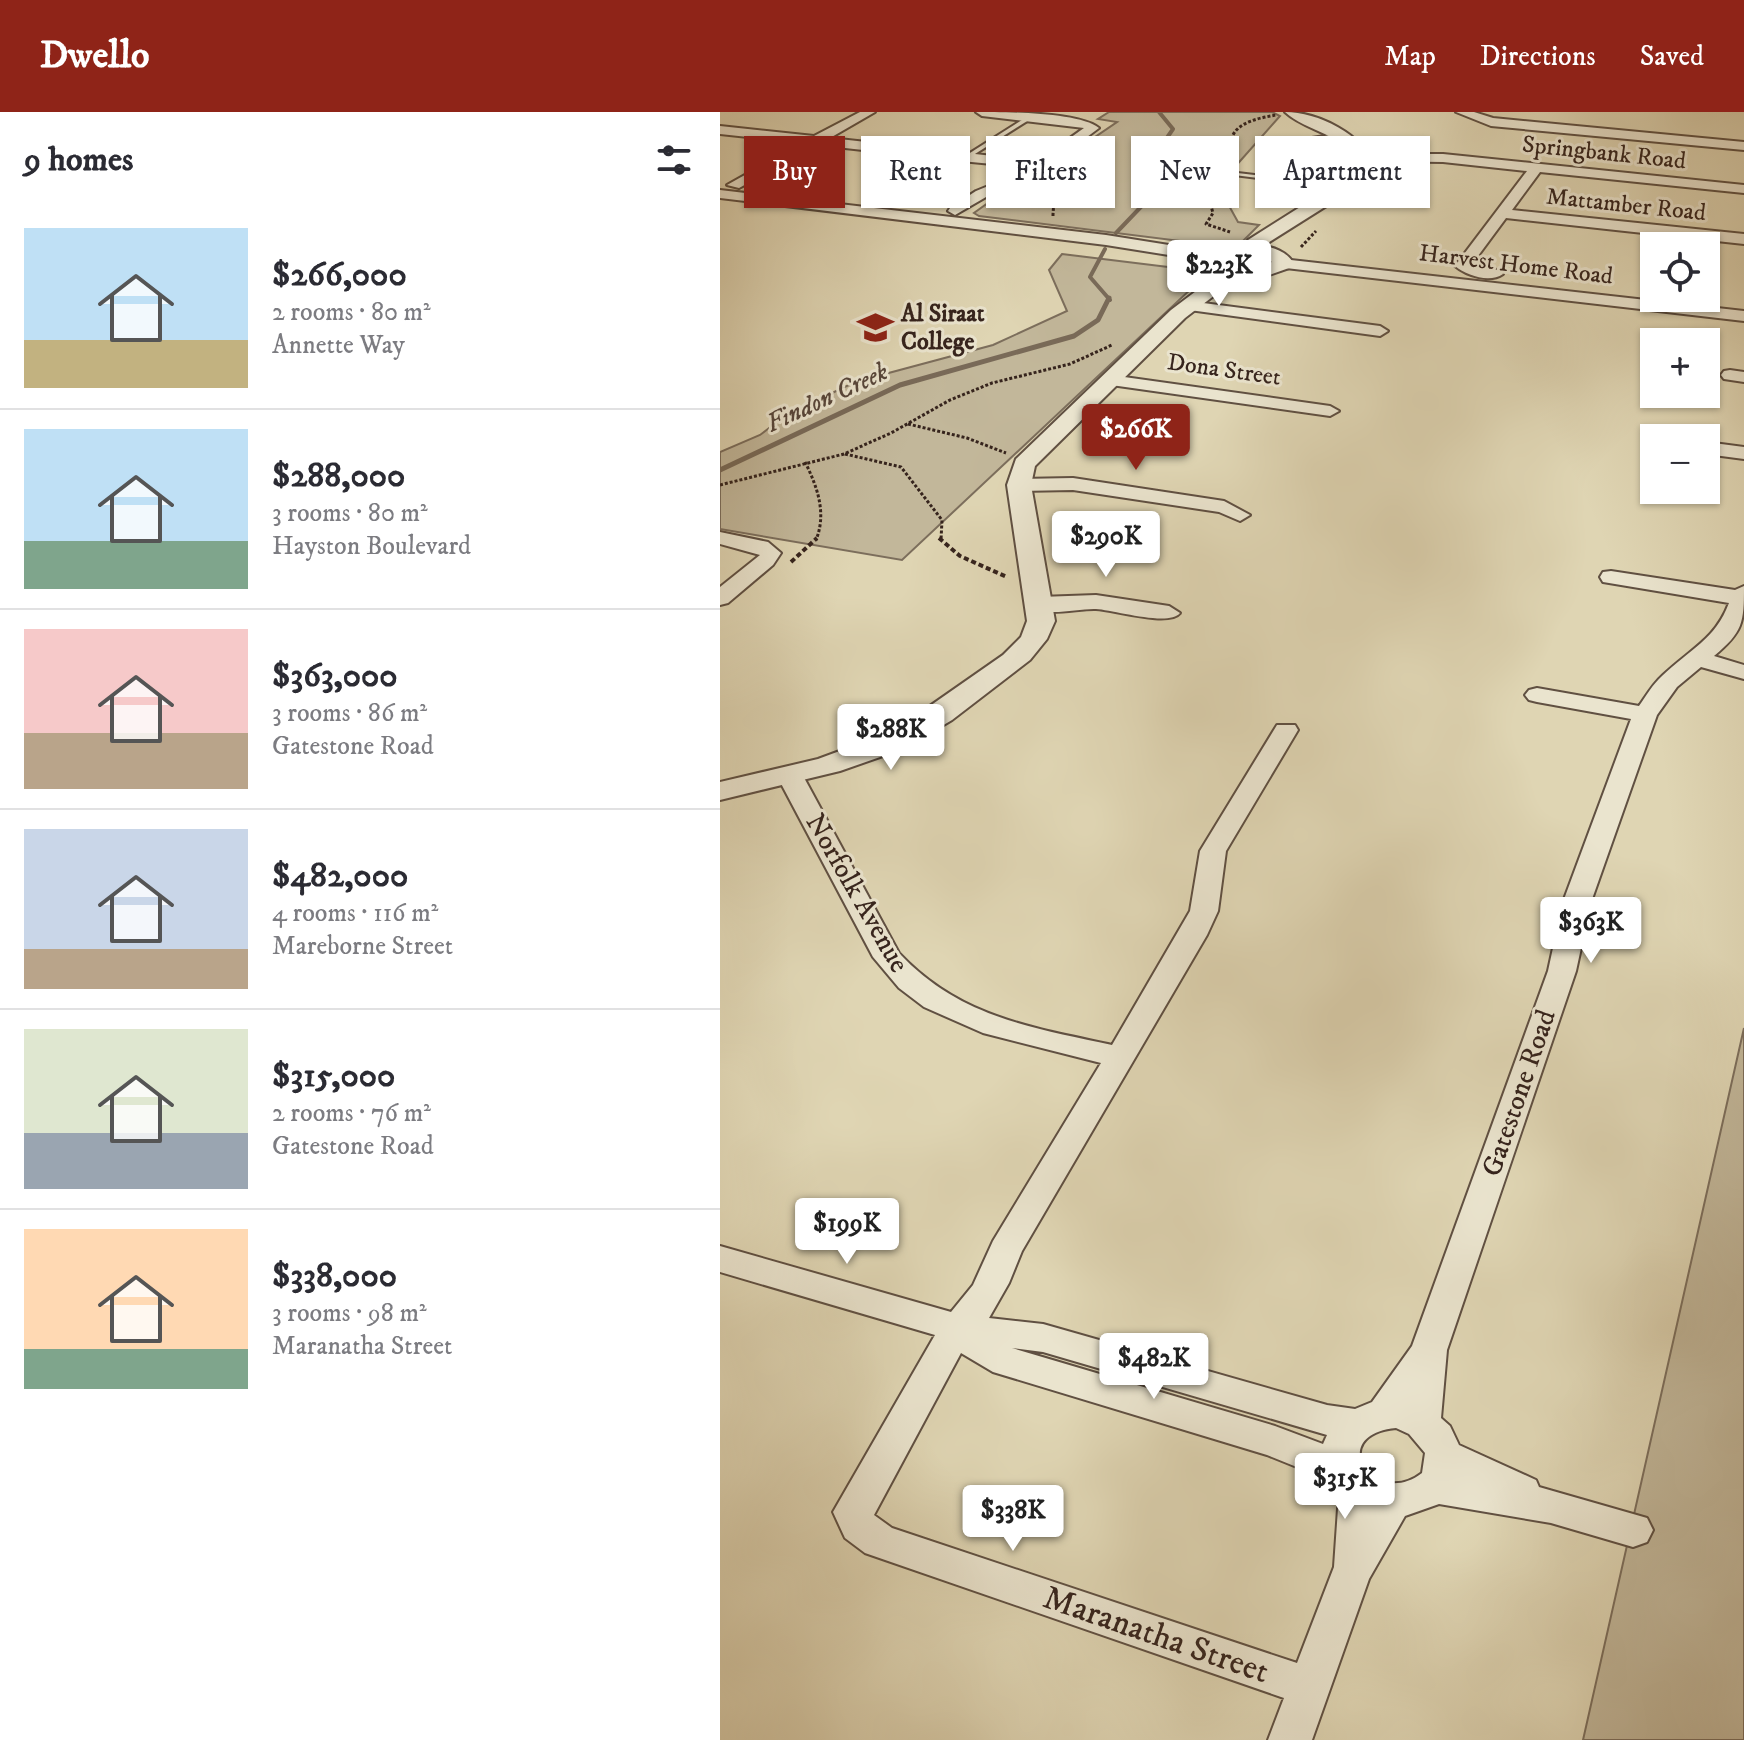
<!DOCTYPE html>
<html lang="en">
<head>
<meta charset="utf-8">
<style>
  body { margin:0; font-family:"IM FELL DW Pica",serif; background:#f2f2f3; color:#2b2b33; height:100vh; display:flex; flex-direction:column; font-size:30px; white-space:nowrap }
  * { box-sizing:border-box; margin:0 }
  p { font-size:26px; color:#7c7c81 }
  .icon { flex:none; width:44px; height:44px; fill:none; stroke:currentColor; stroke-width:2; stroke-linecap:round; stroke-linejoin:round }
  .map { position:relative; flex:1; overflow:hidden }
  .panel { display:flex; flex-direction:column; background:#fff; width:720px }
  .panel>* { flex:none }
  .top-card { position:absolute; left:24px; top:24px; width:760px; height:72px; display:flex; gap:16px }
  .controls { position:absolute; left:920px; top:120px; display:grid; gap:16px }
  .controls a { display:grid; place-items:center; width:80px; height:80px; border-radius:0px; background:#fff; box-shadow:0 2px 6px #0004; font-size:40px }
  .price { position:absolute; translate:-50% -68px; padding:0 18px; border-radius:8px; background:#fff; color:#222; font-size:26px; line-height:52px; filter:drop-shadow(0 2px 4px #0008) }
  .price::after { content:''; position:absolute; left:50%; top:48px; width:24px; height:18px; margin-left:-12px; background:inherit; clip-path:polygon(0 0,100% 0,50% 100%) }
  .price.active { background:#8f2418; color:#fff }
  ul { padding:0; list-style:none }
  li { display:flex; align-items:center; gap:24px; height:200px; padding:0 24px }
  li+li { border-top:2px solid #e1e1e2 }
  li span { display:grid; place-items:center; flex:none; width:224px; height:160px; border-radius:0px; color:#555 }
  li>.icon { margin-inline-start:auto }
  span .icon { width:96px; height:96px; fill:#fffc; stroke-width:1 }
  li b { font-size:34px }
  h2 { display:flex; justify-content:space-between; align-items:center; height:96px; padding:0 24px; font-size:34px }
  .chip { padding:0 28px; border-radius:0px; background:#fff; box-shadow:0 2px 6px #0004; font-size:28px; line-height:72px }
  .chip.active { background:#8f2418; color:#fff }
  header { display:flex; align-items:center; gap:48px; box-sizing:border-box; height:112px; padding:0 40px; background:#8f2418; color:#fff }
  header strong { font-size:38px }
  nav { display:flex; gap:44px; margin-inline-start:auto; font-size:28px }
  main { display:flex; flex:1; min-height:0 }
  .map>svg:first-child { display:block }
  .green { fill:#c2b79a; stroke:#7c6e5c; stroke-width:2 }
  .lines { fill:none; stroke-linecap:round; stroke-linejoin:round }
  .stream-far1 { stroke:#796a58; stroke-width:4 }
  .stream { stroke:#796a58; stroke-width:5 }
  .service-casing { stroke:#605042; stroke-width:4 }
  .minor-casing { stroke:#605042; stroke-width:4 }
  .tertiary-casing { stroke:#605042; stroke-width:4 }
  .path-far1 { stroke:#36241d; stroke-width:3; stroke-dasharray:3 2; stroke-linecap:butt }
  .path { stroke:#36241d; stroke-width:4; stroke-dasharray:5 3; stroke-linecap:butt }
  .service { fill:#eae4ce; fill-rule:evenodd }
  .minor { fill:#eae4ce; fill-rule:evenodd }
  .tertiary { fill:#eae4ce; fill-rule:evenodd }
  .labels { text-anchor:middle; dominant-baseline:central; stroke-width:6; stroke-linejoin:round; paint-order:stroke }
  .far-street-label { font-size:24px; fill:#36241d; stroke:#eae4ce }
  .far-poi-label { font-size:24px; font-weight:bold; fill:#36241d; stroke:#eae4ce; text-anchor:start }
  .far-water-label { font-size:26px; font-style:italic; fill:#58473b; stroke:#eae4ce }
  .street-label { font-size:28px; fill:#36241d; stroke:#eae4ce }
  .near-street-label { font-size:34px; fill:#36241d; stroke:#eae4ce }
</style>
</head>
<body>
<header>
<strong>Dwello</strong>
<nav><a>Map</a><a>Directions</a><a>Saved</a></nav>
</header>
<main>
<section class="panel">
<h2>9 homes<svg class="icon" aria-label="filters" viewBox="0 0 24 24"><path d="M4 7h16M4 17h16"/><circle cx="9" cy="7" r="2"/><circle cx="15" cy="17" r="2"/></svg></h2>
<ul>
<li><span style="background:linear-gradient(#bfe0f5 70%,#c2b280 0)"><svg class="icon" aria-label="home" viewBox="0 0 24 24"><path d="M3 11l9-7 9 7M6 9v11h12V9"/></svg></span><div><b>$266,000</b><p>2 rooms · 80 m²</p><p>Annette Way</p></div></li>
<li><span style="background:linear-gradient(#bfe0f5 70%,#7fa58c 0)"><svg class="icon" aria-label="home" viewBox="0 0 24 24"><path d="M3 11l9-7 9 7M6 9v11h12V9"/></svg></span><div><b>$288,000</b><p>3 rooms · 80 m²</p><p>Hayston Boulevard</p></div></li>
<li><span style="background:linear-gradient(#f6c9c9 65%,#b9a48a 0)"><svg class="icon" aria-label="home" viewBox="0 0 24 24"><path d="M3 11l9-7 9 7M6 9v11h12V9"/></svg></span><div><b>$363,000</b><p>3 rooms · 86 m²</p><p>Gatestone Road</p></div></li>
<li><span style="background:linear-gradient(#c9d6e8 75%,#b9a48a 0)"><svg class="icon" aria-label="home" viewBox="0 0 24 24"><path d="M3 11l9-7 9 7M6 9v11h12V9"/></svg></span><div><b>$482,000</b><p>4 rooms · 116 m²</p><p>Mareborne Street</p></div></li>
<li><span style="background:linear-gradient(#dfe7d0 65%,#9aa5b1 0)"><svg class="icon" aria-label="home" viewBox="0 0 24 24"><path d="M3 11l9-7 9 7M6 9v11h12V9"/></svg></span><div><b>$315,000</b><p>2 rooms · 76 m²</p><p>Gatestone Road</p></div></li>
<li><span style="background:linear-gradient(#ffd9b3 75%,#7fa58c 0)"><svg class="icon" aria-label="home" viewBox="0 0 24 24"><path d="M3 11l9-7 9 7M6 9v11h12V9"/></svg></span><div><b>$338,000</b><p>3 rooms · 98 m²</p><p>Maranatha Street</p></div></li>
</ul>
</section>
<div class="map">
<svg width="1024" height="1628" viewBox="0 0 1024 1628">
  <rect width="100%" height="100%" fill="#dfd5b3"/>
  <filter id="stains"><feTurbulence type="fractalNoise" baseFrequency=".0025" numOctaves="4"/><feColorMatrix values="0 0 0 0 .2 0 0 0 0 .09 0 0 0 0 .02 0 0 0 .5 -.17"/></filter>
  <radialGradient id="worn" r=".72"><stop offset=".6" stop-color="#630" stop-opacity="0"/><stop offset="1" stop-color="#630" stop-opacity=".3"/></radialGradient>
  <g class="green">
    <path d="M389 0H552L560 4 498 74 518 110 539 113 516 136 259 104 254 101 279 83 310 69 397 10 378 7Z"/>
    <path d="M342 142 489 160 182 448 0 417V340L40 323 66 303 135 270 273 233 347 199 329 158Z"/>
    <path d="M1024 916V1628H863Z"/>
  </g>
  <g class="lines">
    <g class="stream-far1">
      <path d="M396 121 458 56 457 46 444 30 453 17 439 0"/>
      <path d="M385 137 370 165 390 188"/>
    </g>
    <path class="stream" d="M0 358 180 273 354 224 378 208 389 186"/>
    <defs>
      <g id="service">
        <path d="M310 3 312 6 247 47 242 46Z"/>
        <path d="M618 22 620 25 576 32 548 65 622 74 624 77 506 62 509 60 543 64 572 29Z"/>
      </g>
      <g id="minor">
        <path d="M140 0H155L110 26 309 48 322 46 364 16 262 4 256 0C285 0 359 0 379 16L331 52 316 55 303 70 266 85 235 103 228 99 230 96 256 79 293 64 303 55 241 49 161 94 154 90 156 87 224 47 98 33 19 76 7 73 82 31 0 22V14L94 24Z"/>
        <path d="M736 0H754L773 6 1024 30V38L771 14Z"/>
        <path d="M639 42H723L1024 73V81L820 60 792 98 1024 122V132L786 106 752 152 781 159 783 162C770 171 747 164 735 154L807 59 723 50 644 49 639 48Z"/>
        <path d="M0 78 386 123 499 141 507 146 499 151 386 133 0 86Z"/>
        <path d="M562 147 1024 199V209L557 155V149Z"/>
        <path d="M468 189 660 214 668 219 660 224 462 197 460 194Z"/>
        <path d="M1010 258 1024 260V270L1004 267 1001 263 1004 259Z"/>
        <path d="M390 263 610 294 619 299 610 304 384 272 381 268Z"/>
        <path d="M986 330 1024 335V347L986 342Z"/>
        <path d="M353 366 504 389 530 403 520 409 499 400 353 378 299 379 289 373 299 367Z"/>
        <path d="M0 420 48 430 61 441 53 453 8 491 0 493V475L40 443 0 432Z"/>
        <path d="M891 459 1015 478 1024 474C1024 511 1023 520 994 544L1024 553V567L981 555 957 575 937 603 871 790 856 859 727 1238 721 1306 730 1314 739 1333 816 1368 819 1375 927 1406 933 1418 927 1430 913 1435 831 1411 719 1392 685 1404 649 1467 592 1628H548L564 1586 145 1441 125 1426 113 1400 215 1223 0 1160V1134L231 1200 253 1173 273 1129 381 951 263 921 204 895 179 876 153 845 56 662 60 657H78L82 662 179 841C239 905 310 915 392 933L470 799 480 739 557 613H575L578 618 506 739 498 799 487 823 302 1139 289 1171 269 1206 323 1212 607 1293 635 1297 652 1290 692 1234 828 859 843 790 911 607 817 590 809 588 805 583 809 578 817 576 919 594C926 584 933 572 942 564 970 537 995 528 1009 491L883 470 880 465 883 460ZM292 1236 323 1240 607 1323 603 1332 555 1314ZM241 1241 273 1260 547 1343 609 1368 619 1382 614 1455 577 1551 172 1416 154 1403ZM676 1316 689 1322 705 1341 702 1361C654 1398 604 1323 676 1316Z"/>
        <path d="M376 483 449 494 460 501C449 515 394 498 376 497 358 496 321 507 309 492L320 485Z"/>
      </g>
      <path id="tertiary" d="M565 0C597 0 645 22 653 55L635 76 543 134C554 135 566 140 572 149L569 156 538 167 517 166 465 206 315 354 311 373 335 509 327 527 310 548 232 608 183 637 120 659 0 688V670L98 647 174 619 283 543 301 525 307 509 287 373 296 347 451 198 500 161 488 150 497 139 526 133 528 128 623 68 637 54C629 22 586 20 565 0ZM531 144 544 145 552 150 529 156 508 150Z"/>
    </defs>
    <use href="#service" class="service-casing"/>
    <use href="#minor" class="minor-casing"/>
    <use href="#tertiary" class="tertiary-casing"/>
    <g class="path-far1">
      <path d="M501 48 511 39C507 12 534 7 556 3"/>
      <path d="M495 68 489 87 493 101 486 112 510 120"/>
      <path d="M647 85 668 72 677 62"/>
      <path d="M333 104C333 63 370 57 390 31L387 24"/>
      <path d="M581 135 596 119"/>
      <path d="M452 178 465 160"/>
      <path d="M188 312 247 326 286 341"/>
      <path d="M125 342 181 355 222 408 221 428"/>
      <path d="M85 350C97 374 107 401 96 428"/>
      <path d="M0 373 124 342 171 321 230 288 272 271 350 252 392 233"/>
    </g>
    <g class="path">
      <path d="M219 426 240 444 287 465"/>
      <path d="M71 450 97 426"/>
    </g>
    <use href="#service" class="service"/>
    <use href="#minor" class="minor"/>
    <use href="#tertiary" class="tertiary"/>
  </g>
  <defs>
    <symbol id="school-bare" viewBox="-9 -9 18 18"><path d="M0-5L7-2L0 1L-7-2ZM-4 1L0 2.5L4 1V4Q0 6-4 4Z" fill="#8f2418" stroke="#eae4ce" stroke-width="2.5" paint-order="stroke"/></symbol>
  </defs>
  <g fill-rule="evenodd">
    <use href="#school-bare" x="130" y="190" width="51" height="51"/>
  </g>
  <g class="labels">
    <g class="far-street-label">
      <text transform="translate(884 41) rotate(6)">Springbank Road</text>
      <text transform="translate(906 93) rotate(6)">Mattamber Road</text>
      <text transform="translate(796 153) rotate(7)">Harvest Home Road</text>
      <text transform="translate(504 258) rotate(8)">Dona Street</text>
    </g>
    <g class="far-poi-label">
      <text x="181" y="202">Al Siraat<tspan x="181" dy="28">College</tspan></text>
    </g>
    <g class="far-water-label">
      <text transform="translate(107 286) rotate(-25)">Findon Creek</text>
    </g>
    <g class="street-label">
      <text transform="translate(137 781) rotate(60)">Norfolk Avenue</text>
      <text transform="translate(799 981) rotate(-71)">Gatestone Road</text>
    </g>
    <g class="near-street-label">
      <text transform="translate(436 1523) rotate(19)">Maranatha Street</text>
    </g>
  </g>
  <rect width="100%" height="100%" filter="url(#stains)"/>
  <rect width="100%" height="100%" fill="url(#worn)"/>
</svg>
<div class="controls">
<a><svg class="icon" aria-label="locate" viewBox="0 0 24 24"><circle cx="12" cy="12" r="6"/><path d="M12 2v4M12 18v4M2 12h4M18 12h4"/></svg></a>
<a>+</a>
<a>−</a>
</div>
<b class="price" style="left:499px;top:196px">$223K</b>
<b class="price active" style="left:416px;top:360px">$266K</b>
<b class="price" style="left:386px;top:467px">$290K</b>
<b class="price" style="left:171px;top:660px">$288K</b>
<b class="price" style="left:871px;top:853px">$363K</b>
<b class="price" style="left:127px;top:1154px">$199K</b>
<b class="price" style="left:434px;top:1289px">$482K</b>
<b class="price" style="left:625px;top:1409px">$315K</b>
<b class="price" style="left:293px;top:1441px">$338K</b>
<div class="top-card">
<a class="chip active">Buy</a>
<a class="chip">Rent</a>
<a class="chip">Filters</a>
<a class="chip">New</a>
<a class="chip">Apartment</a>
</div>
</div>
</main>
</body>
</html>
